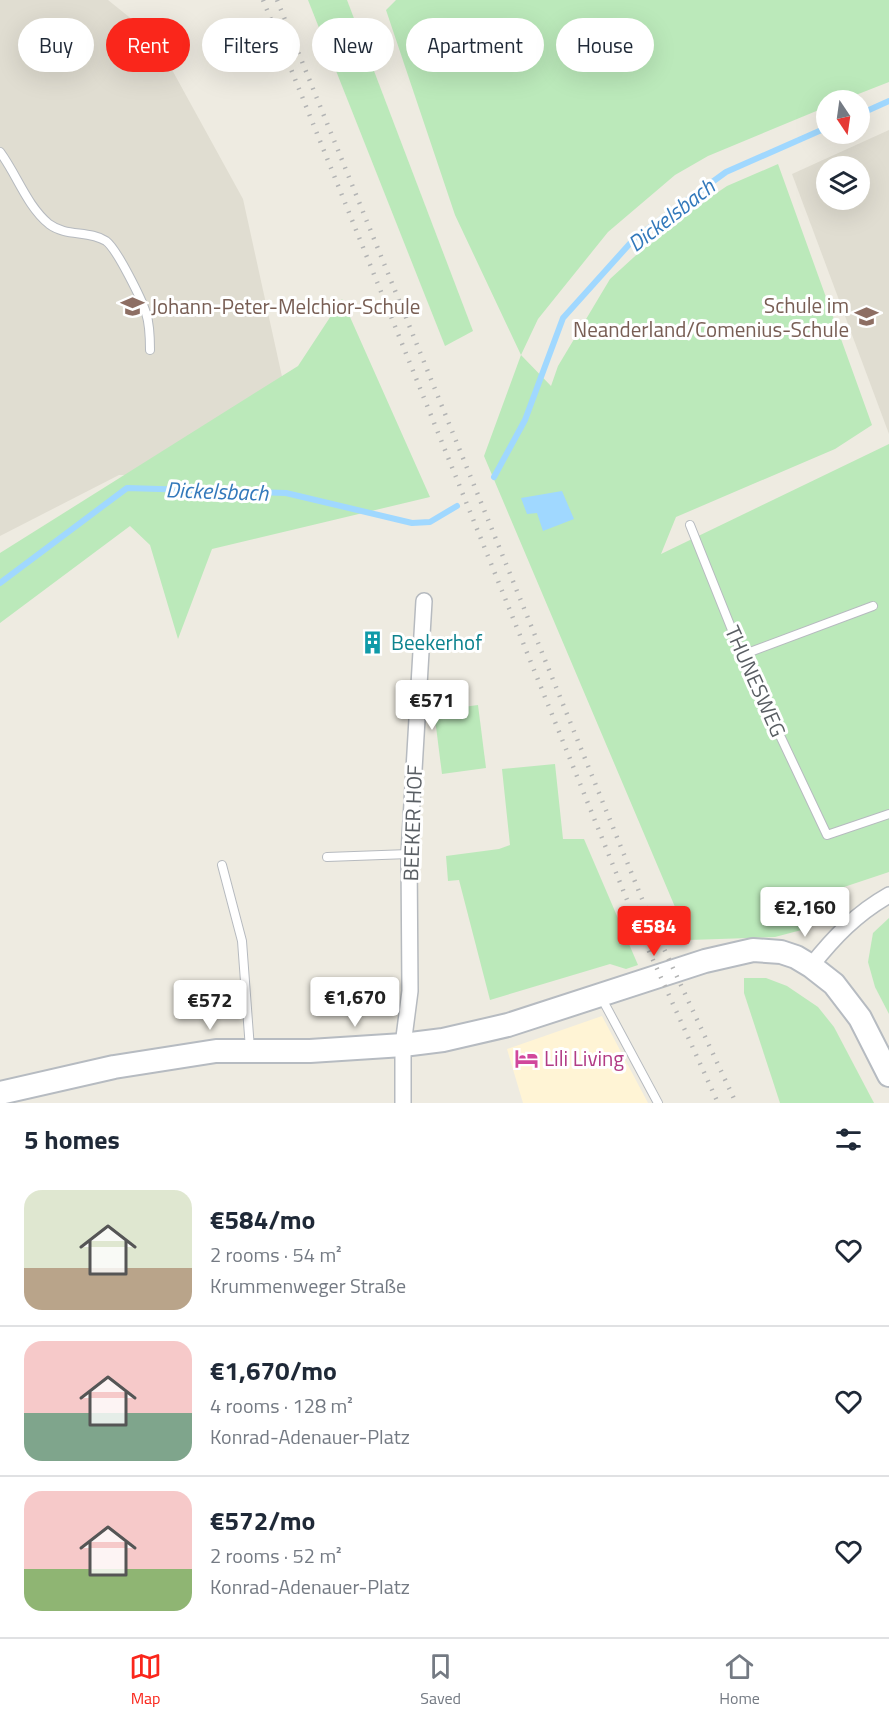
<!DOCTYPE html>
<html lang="en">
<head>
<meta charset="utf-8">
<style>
  body { margin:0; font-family:"Titillium Web",sans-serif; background:#f6f6f7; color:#1f2937; height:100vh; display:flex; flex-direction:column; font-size:22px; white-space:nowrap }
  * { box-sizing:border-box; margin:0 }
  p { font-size:20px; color:#747a83 }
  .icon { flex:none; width:33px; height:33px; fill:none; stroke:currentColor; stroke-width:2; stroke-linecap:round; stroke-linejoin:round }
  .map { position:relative; height:1103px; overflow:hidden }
  .panel { display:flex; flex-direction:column; background:#fff; flex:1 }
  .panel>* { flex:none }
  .guide { position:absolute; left:18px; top:18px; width:854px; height:54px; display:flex; gap:12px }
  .needle { width:39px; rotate:167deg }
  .buttons { position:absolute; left:816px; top:90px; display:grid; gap:12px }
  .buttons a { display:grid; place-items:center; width:54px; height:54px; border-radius:50%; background:#fff; box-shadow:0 6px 24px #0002; font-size:30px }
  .price { position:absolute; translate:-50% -51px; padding:0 14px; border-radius:6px; background:#fff; color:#222; font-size:20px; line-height:39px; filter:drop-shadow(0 2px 3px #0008) }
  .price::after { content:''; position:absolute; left:50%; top:36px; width:18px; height:14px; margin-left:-9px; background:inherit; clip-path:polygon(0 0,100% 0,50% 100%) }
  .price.current { background:#fa261b; color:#fff }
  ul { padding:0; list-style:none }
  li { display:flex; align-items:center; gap:18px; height:150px; padding:0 24px }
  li+li { border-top:2px solid #e0e1e3 }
  li span { display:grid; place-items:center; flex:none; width:168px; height:120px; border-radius:18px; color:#555 }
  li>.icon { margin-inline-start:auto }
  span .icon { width:72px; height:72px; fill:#fffc; stroke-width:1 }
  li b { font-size:26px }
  h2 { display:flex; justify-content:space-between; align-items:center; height:72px; padding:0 24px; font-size:26px }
  .tag { padding:0 21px; border-radius:27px; background:#fff; box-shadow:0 6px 24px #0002; font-size:21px; line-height:54px }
  .tag.current { background:#fa261b; color:#fff }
  .tabs { display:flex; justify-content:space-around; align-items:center; height:84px; border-top:2px solid #e0e1e3; background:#fff; font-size:16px; color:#747a83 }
  .tabs a { display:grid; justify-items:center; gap:3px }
  .tabs .current { color:#fa261b }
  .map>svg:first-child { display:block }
  .commercial { fill:#fff4d5 }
  .education { fill:#e0ddd1; fill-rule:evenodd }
  .green { fill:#bbe9ba }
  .water { fill:#a0d8ff }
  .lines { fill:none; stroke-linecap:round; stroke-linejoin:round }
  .stream { stroke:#a0d8ff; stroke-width:6 }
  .lane-casing { stroke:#b6babf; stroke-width:10 }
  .street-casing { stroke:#b6babf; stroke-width:18 }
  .secondary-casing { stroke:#b6bbc1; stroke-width:26 }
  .lane { stroke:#fff; stroke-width:8 }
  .street { stroke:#fff; stroke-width:15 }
  .secondary { stroke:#fff; stroke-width:22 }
  .rail { stroke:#b3b4b4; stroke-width:4.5; stroke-dasharray:1.5 8; stroke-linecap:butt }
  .labels { text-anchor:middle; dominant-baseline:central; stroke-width:6; stroke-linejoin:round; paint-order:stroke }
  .education-label { font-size:21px; fill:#785e54; stroke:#fff; text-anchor:end }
  .culture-label { font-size:21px; fill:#0d838f; stroke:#fff; text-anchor:start }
  .street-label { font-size:21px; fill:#595e63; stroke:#fff }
  .hotel-label { font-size:21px; fill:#b23c85; stroke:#fff; text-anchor:start }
  .water-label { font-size:22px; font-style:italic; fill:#3379bb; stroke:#fff }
</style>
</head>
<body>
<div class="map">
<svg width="889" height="1103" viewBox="0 0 889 1103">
  <rect width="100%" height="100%" fill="#eeebe1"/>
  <path class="commercial" d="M602 1016 648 1103H523L507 1049Z"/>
  <g class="education">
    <path d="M0 0H108L154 37 243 199 290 413 260 474 119 475 0 536Z"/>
    <path d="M889 130V434L792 174ZM826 166H860V200H826Z"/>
  </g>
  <g class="green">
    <path d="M308 0H347L473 331 445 346Z"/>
    <path d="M396 0H889V82L843 100H826V107L708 156 675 175 608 232 538 319 521 355 551 386 558 366 610 279 669 225 727 186 778 164 872 425 835 449 676 517 661 554 889 444V872L811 898 809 928 775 937 689 940 484 456 521 355 455 215 386 10Z"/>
    <path d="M342 299 430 497 212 549 178 639 150 545 130 526 0 623V553L298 366Z"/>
    <path d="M478 705 486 768 442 774 434 711Z"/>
    <path d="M555 764 563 839H584L638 965 626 969 610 964 490 1000 459 880 448 881 446 856 499 849 510 845 502 769Z"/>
    <path d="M889 918V1014L875 987 868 962 873 933Z"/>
    <path d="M744 978H766L787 986 818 1007 834 1027 874 1103H780L744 993Z"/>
  </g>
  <path class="water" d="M562 491 574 519 543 531 537 513 527 514 521 498Z"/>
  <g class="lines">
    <g class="stream">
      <path d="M860 114 889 101"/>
      <path d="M494 477 525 420 563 318 634 239 726 172 826 128"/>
      <path d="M0 583 127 488 286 493 412 523 430 522 457 506"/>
    </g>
    <defs>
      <g id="lane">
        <path d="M0 152C17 175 27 206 49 224 66 237 89 230 106 241 117 249 142 300 146 313 150 325 150 338 150 350"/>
        <path d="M690 525 742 655 827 835 889 814"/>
        <path d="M742 655 873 606"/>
        <path d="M327 857 409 854"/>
        <path d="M222 865 242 941 250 1049"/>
        <path d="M601 997 658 1103"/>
      </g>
      <g id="street">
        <path d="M811 966C834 937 857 913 889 895"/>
        <path d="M403 1103V1045L410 991 409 854 424 601"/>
      </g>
      <path id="secondary" d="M0 1093 114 1067 216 1051H310L403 1045 443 1040 508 1025 705 961 753 950 781 952 796 957 811 966 834 984 860 1018 889 1075"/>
    </defs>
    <use href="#lane" class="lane-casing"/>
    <use href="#street" class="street-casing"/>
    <use href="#secondary" class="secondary-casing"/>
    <use href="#lane" class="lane"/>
    <use href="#street" class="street"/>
    <use href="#secondary" class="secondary"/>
    <g class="rail">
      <path d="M263 0 638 927 718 1103"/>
      <path d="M277 0 651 921 736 1103"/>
    </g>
  </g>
  <defs>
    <symbol id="school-bare" viewBox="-9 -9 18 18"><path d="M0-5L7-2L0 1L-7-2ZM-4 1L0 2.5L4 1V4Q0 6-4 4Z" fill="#8d6e63" stroke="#fff" stroke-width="2.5" paint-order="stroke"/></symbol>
    <symbol id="building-bare" viewBox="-9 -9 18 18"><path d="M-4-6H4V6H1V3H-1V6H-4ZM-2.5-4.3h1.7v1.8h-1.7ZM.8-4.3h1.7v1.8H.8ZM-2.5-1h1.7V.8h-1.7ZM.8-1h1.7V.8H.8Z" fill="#0f9aa8" stroke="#fff" stroke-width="2.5" paint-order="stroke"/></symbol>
    <symbol id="hotel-bare" viewBox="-9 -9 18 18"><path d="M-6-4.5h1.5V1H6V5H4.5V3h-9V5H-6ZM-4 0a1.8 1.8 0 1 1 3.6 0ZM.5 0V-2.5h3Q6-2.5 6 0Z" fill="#d1479c" stroke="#fff" stroke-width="2.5" paint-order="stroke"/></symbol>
  </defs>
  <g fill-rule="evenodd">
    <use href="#school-bare" x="116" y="290" width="33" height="33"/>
    <use href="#school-bare" x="850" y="300" width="33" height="33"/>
    <use href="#building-bare" x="356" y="626" width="33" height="33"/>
    <use href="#hotel-bare" x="510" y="1042" width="33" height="33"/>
  </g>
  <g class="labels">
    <g class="education-label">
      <text x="849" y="305">Schule im<tspan x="849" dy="24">Neanderland/Comenius-Schule</tspan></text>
      <text x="151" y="306" text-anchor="start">Johann-Peter-Melchior-Schule</text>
    </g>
    <g class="culture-label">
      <text x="391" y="642">Beekerhof</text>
    </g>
    <g class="street-label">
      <text transform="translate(756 681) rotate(66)">THUNESWEG</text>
      <text transform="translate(412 823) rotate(-88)">BEEKER HOF</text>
    </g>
    <g class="hotel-label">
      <text x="544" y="1058">Lili Living</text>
    </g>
    <g class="water-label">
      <text transform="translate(671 215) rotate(-38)">Dickelsbach</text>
      <text transform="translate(217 491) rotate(2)">Dickelsbach</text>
    </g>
  </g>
</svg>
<div class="buttons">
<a><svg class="needle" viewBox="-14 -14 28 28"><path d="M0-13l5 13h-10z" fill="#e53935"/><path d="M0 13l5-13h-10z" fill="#747a83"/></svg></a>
<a><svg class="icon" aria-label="layers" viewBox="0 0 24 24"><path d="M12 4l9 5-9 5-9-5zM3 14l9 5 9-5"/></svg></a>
</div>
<b class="price" style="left:432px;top:731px">€571</b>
<b class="price" style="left:805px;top:938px">€2,160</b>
<b class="price current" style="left:654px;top:957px">€584</b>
<b class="price" style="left:355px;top:1028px">€1,670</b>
<b class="price" style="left:210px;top:1031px">€572</b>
<div class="guide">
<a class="tag">Buy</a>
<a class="tag current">Rent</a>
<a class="tag">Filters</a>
<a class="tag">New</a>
<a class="tag">Apartment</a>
<a class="tag">House</a>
</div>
</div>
<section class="panel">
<h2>5 homes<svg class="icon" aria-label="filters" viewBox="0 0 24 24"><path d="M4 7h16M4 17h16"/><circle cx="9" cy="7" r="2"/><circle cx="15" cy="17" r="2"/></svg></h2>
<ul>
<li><span style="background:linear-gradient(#dfe7d0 65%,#b9a48a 0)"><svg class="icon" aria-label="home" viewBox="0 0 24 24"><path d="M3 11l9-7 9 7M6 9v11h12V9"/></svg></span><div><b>€584/mo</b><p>2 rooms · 54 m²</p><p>Krummenweger Straße</p></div><svg class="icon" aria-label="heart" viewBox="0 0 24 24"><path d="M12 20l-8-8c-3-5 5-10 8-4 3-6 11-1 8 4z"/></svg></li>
<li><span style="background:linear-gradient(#f6c9c9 60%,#7fa58c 0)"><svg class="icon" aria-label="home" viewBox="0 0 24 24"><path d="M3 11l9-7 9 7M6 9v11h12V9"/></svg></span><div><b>€1,670/mo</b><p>4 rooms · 128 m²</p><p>Konrad-Adenauer-Platz</p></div><svg class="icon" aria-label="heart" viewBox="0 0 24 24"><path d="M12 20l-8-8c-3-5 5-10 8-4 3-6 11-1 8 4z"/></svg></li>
<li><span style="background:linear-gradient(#f6c9c9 65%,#8fb573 0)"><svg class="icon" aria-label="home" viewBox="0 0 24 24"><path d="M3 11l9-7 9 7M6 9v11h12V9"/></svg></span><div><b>€572/mo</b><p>2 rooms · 52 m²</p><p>Konrad-Adenauer-Platz</p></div><svg class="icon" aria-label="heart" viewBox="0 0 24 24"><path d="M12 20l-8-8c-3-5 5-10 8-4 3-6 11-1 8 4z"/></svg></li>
</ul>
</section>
<nav class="tabs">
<a class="current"><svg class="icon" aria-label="map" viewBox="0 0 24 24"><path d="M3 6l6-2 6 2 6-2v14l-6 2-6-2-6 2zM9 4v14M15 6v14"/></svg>Map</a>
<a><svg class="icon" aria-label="saved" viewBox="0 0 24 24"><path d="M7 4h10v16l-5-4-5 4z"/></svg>Saved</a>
<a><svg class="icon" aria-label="home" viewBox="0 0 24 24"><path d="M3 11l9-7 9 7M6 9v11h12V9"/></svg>Home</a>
</nav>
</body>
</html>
